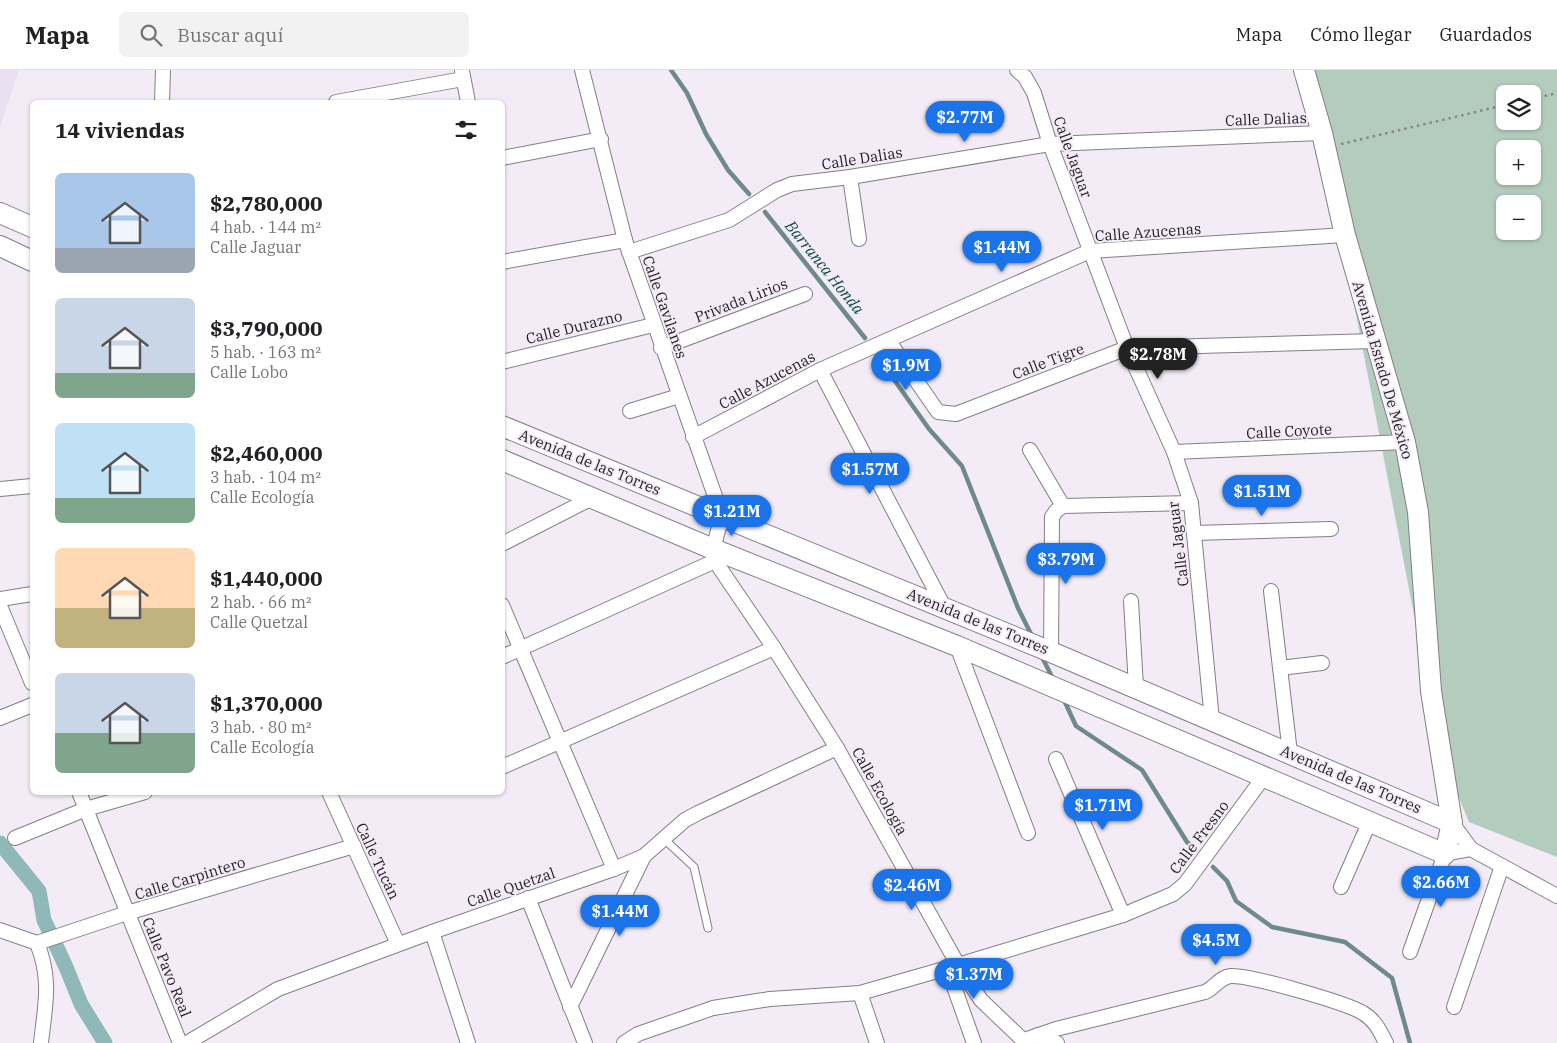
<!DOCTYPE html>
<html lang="es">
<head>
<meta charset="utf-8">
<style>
  body { margin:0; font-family:"IBM Plex Serif",serif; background:#f2f2f2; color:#202124; height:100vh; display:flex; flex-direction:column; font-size:19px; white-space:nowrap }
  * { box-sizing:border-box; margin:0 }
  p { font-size:16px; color:#757577 }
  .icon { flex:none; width:28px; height:28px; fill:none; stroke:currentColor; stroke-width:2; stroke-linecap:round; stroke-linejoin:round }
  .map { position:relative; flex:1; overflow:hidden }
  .side { position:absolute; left:30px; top:30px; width:475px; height:695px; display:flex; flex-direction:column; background:#fff; border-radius:8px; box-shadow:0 1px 4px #0004 }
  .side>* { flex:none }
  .buttons { position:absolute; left:1496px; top:15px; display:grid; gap:10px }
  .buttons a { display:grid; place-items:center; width:45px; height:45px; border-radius:8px; background:#fff; box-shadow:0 1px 4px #0004; font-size:25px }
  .price { position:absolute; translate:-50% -42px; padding:0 11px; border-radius:18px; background:#1a73e8; color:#fff; font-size:16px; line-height:32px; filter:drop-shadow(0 1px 2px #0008) }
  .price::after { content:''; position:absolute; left:50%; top:30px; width:15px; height:11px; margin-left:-8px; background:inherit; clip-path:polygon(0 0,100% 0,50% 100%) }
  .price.current { background:#222; color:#fff }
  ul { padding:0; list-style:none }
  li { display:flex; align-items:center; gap:15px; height:125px; padding:0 25px }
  li span { display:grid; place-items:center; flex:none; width:140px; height:100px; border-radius:8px; color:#555 }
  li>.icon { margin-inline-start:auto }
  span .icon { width:60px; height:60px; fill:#fffc; stroke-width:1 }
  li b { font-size:21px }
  h2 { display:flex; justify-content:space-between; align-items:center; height:60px; padding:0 25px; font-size:21px }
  header { display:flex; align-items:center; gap:30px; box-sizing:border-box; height:70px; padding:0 25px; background:#fff; border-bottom:1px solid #e0e0e0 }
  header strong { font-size:24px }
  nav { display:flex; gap:28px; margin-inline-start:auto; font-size:18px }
  .search { width:350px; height:45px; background:#f2f2f2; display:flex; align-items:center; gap:12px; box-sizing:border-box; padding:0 18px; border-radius:8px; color:#757577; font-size:19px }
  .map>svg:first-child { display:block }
  .built { fill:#ebe0f1 }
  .green { fill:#b3ccbe; fill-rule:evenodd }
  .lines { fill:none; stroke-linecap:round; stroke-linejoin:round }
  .stream { stroke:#6e8a8b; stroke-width:4.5 }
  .canal { stroke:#8fb8b8; stroke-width:15 }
  .service-casing { stroke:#847e87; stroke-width:9 }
  .minor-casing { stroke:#847e87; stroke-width:16 }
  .secondary-casing { stroke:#847e87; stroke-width:22 }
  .path { stroke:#89858c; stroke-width:2.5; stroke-dasharray:2.5 4; stroke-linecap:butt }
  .service { stroke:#fff; stroke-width:7 }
  .minor { stroke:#fff; stroke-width:14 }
  .secondary { stroke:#fff; stroke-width:20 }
  .labels { text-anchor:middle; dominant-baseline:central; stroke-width:4; stroke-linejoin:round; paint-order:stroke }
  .street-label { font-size:15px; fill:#211f23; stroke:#f3ecf7 }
  .water-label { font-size:16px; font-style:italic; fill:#104e4e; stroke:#f3ecf7 }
</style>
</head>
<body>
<header>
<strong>Mapa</strong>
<div class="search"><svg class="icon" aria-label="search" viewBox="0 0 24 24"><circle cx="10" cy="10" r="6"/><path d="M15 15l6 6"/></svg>Buscar aquí</div>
<nav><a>Mapa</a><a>Cómo llegar</a><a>Guardados</a></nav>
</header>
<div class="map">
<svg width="1557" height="973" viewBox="0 0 1557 973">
  <rect width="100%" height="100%" fill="#f3ecf7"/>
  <path class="built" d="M0 0H19L0 57Z"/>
  <path class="green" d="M1309 0H1557V787L1469 752 1441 685ZM1505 24H1532V51H1505ZM1505 79H1532V106H1505ZM1505 134H1532V161H1505Z"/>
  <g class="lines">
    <g class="stream">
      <path d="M671 0 687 23 706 64 728 100 749 124"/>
      <path d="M765 142 865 268"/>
      <path d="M878 287 929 359 962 396 1018 538 1032 566"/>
      <path d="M1041 585 1053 609"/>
      <path d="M1064 630 1076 656 1142 700 1187 772 1196 780"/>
      <path d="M1213 797 1227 811 1236 831 1272 857 1345 872 1392 908 1410 973"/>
    </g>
    <path class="canal" d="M0 773 39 821 44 850 66 897 81 934 105 973"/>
    <defs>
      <path id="service" d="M663 768 694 797 708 858"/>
      <g id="minor">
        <path d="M582 0 625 170 722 446 713 479 715 491 774 578 837 678 958 895 981 930 1026 973"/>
        <path d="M1017 0 1025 7 1034 23 1050 74 1127 278 1174 382 1191 433 1212 650"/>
        <path d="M462 1 468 32"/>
        <path d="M162 32 163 0"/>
        <path d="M336 32 463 9"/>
        <path d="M502 88 601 69"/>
        <path d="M850 107 859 169"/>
        <path d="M629 182 729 150 777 120 792 114 850 107 1050 74 1322 63"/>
        <path d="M502 192 625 170"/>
        <path d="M888 270 938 342 956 344 1127 278 1374 271"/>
        <path d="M661 278 805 224"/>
        <path d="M502 292 653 255"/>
        <path d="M820 300 944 537"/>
        <path d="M630 341 679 326"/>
        <path d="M693 367 820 300 1090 181 1345 165"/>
        <path d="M1030 380 1063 436"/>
        <path d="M1174 382 1405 372"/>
        <path d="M0 419 32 416"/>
        <path d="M1194 463 1331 459"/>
        <path d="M502 474 592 428"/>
        <path d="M1271 521 1290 683"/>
        <path d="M0 529 32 524"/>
        <path d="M1131 531 1136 617"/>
        <path d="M502 535 614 799"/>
        <path d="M0 536 32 613"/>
        <path d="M957 576 1028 763"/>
        <path d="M1051 582 1052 447 1056 441 1063 436 1191 433"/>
        <path d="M502 587 715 491"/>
        <path d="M1280 598 1322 593"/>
        <path d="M0 648 32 635"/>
        <path d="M1056 689 1123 845"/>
        <path d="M502 697 774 578"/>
        <path d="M79 722 180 973"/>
        <path d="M329 722 398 874"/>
        <path d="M1452 753 1471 779 1557 826"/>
        <path d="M15 768 86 739 145 722"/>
        <path d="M1341 817 1369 753"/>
        <path d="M528 828 585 973"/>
        <path d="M0 860 37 873C52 910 45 935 41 973"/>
        <path d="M432 862 468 973"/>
        <path d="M37 873 127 843 354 776"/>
        <path d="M1410 882 1445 784 1471 779"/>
        <path d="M947 897 974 973"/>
        <path d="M860 923 877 973"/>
        <path d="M570 937 644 786"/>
        <path d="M1454 937 1502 796"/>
        <path d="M1038 965 1057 973"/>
        <path d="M1024 970 1056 959 1205 922C1214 918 1220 907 1231 906 1250 905 1347 933 1363 943 1375 950 1380 961 1386 973"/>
        <path d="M187 973 278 919 432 862 614 799 644 786 685 750 698 743 837 678"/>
        <path d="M624 973 638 964 713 938 770 929 860 923 958 895 1123 845 1173 824 1185 814 1263 708"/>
      </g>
      <g id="secondary">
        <path d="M0 143 32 157"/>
        <path d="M0 176 32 191"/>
        <path d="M502 356 1051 582 1452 753"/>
        <path d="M502 390 713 479 957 576 1445 784 1452 753 1431 621 1418 442 1405 372 1345 165 1322 63 1304 0"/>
      </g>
    </defs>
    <use href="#service" class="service-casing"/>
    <use href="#minor" class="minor-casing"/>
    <use href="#secondary" class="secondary-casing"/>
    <g class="path">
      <path d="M1532 29 1557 23"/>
      <path d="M1341 74 1505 35"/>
    </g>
    <use href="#service" class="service"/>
    <use href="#minor" class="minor"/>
    <use href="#secondary" class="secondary"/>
  </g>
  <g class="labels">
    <g class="street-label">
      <text transform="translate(1266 49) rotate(-2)">Calle Dalias</text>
      <text transform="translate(1073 87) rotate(70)">Calle Jaguar</text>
      <text transform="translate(862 88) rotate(-9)">Calle Dalias</text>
      <text transform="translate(1148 162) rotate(-4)">Calle Azucenas</text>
      <text transform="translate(741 230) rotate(-21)">Privada Lirios</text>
      <text transform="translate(665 237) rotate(71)">Calle Gavilanes</text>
      <text transform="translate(574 257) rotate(-14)">Calle Durazno</text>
      <text transform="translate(1048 291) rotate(-21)">Calle Tigre</text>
      <text transform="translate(1383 300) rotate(74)">Avenida Estado De México</text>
      <text transform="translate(767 310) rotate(-28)">Calle Azucenas</text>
      <text transform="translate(1289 361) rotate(-3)">Calle Coyote</text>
      <text transform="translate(590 392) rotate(22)">Avenida de las Torres</text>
      <text transform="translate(1178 474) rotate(-97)">Calle Jaguar</text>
      <text transform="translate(978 551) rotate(22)">Avenida de las Torres</text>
      <text transform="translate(1351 709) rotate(23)">Avenida de las Torres</text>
      <text transform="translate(880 721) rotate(61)">Calle Ecología</text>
      <text transform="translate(1199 767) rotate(-53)">Calle Fresno</text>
      <text transform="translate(378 791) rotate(65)">Calle Tucán</text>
      <text transform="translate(190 808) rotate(-17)">Calle Carpintero</text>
      <text transform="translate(511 817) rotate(-19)">Calle Quetzal</text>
      <text transform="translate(167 897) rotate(68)">Calle Pavo Real</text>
    </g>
    <g class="water-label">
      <text transform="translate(825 197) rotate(51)">Barranca Honda</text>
    </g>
  </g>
</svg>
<div class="buttons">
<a><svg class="icon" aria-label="layers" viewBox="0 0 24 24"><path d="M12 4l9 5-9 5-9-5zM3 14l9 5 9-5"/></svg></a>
<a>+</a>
<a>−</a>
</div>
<b class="price" style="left:965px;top:73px">$2.77M</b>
<b class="price" style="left:1002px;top:203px">$1.44M</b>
<b class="price current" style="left:1158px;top:310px">$2.78M</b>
<b class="price" style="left:906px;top:321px">$1.9M</b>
<b class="price" style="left:870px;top:425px">$1.57M</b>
<b class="price" style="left:1262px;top:447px">$1.51M</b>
<b class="price" style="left:732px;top:467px">$1.21M</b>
<b class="price" style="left:1066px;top:515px">$3.79M</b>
<b class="price" style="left:1103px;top:761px">$1.71M</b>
<b class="price" style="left:1441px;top:838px">$2.66M</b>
<b class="price" style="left:912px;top:841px">$2.46M</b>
<b class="price" style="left:620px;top:867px">$1.44M</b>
<b class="price" style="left:1216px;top:896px">$4.5M</b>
<b class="price" style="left:974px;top:930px">$1.37M</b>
<section class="side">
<h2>14 viviendas<svg class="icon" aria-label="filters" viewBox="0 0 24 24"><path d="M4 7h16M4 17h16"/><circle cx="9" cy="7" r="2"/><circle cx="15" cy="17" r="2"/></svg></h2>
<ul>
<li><span style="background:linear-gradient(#a9c7e8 75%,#9aa5b1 0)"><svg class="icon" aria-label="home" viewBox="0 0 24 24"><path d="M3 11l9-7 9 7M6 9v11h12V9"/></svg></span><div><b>$2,780,000</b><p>4 hab. · 144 m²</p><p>Calle Jaguar</p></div></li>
<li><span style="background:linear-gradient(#c9d6e8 75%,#7fa58c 0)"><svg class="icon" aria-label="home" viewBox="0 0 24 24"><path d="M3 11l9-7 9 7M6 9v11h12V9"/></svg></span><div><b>$3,790,000</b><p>5 hab. · 163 m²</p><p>Calle Lobo</p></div></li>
<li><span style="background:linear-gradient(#bfe0f5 75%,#7fa58c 0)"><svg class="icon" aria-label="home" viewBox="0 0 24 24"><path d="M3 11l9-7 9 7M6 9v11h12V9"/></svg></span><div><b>$2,460,000</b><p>3 hab. · 104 m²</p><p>Calle Ecología</p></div></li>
<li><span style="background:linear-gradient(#ffd9b3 60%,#c2b280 0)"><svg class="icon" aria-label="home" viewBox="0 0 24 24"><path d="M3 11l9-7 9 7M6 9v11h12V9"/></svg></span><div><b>$1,440,000</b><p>2 hab. · 66 m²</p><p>Calle Quetzal</p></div></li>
<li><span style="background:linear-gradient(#c9d6e8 60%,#7fa58c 0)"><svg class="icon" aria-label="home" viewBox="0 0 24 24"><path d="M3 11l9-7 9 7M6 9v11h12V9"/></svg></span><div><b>$1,370,000</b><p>3 hab. · 80 m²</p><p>Calle Ecología</p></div></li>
</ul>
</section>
</div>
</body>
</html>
